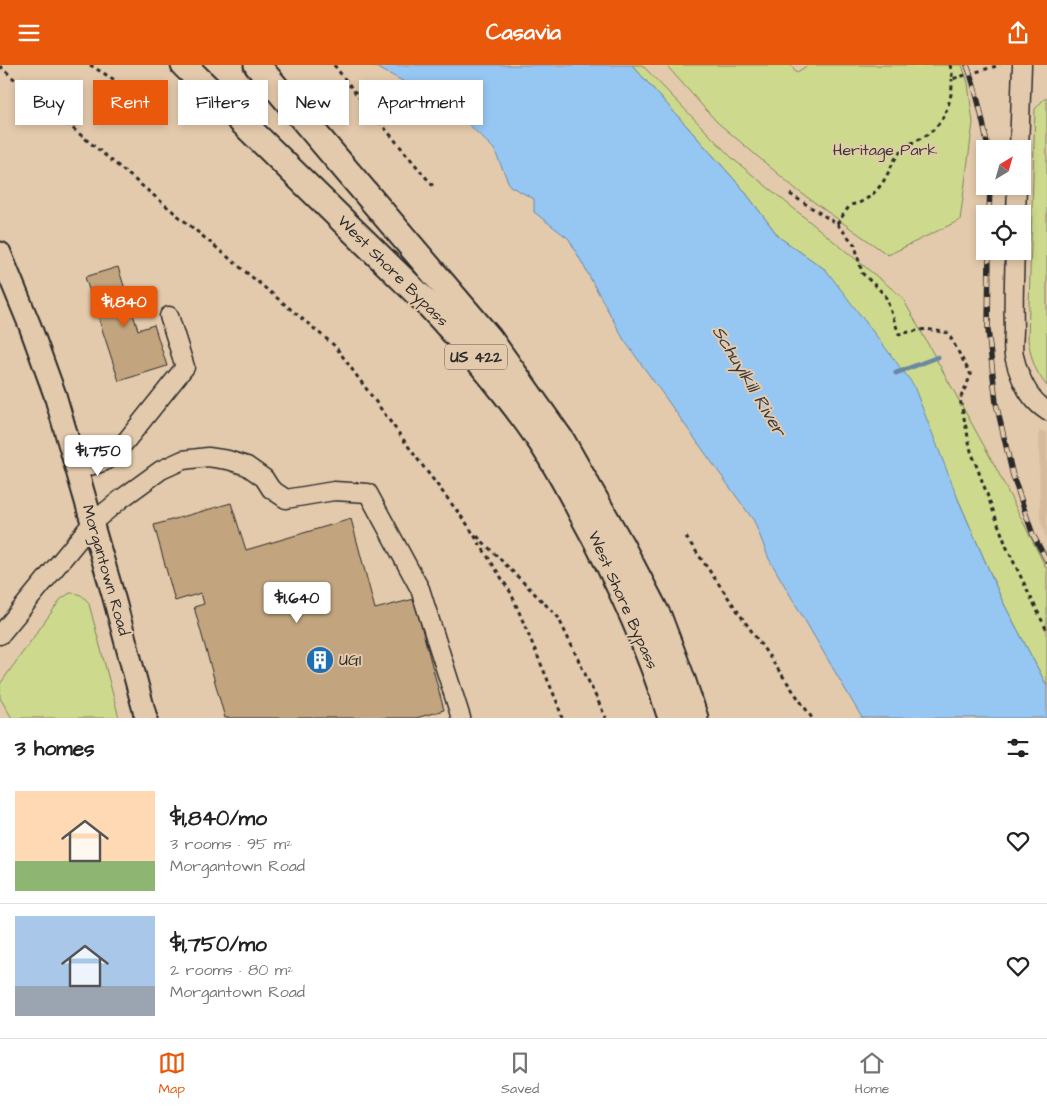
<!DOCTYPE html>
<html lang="en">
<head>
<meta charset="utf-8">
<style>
  body { margin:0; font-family:"Architects Daughter",sans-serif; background:#f2f2f2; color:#222; height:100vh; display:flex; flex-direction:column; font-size:19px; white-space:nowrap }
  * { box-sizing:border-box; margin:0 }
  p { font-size:16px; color:#767676 }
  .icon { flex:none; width:28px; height:28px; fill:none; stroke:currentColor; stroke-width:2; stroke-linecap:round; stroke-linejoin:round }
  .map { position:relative; height:653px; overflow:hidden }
  .details { display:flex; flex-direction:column; background:#fff; flex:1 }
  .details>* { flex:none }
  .banner { position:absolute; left:15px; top:15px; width:500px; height:45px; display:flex; gap:10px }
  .needle { width:32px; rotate:37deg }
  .buttons { position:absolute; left:976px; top:75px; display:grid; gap:10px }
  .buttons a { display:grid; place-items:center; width:55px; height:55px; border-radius:0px; background:#fff; box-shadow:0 2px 8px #0003; font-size:25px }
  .price { position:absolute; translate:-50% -42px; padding:0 11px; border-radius:5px; background:#fff; color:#222; font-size:16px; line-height:32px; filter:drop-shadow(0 1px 2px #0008) }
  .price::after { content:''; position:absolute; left:50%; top:30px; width:15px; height:11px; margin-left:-8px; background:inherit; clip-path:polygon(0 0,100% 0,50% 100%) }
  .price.on { background:#ea580c; color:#fff }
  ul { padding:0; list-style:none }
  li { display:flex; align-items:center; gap:15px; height:125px; padding:0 15px }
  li+li { border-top:1px solid #e0e0e0 }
  li span { display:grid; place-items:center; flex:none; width:140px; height:100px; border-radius:0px; color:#555 }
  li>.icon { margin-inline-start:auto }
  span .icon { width:60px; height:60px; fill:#fffc; stroke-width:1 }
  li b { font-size:21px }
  h2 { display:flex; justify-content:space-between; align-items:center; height:60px; padding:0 15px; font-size:21px }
  .pill { padding:0 18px; border-radius:0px; background:#fff; box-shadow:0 2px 8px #0003; font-size:18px; line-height:45px }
  .pill.on { background:#ea580c; color:#fff }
  header { display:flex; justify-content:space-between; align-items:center; height:65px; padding:0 15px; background:#ea580c; color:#fff; font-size:22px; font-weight:800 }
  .dock { display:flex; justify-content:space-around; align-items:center; height:70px; border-top:1px solid #e0e0e0; background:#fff; font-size:14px; color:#767676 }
  .dock a { display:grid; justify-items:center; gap:2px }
  .dock .on { color:#ea580c }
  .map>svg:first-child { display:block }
  .built { fill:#d6bc9c }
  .green { fill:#cdda8d; stroke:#7c825c }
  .water { fill:#96c6f2; stroke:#6b88a2 }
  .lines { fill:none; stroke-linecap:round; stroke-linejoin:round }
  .stream { stroke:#6b88a2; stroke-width:5 }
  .building { fill:#c2a57f; stroke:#2b2b2b }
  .minor-casing { stroke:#2b2b2b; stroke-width:21 }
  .major-casing { stroke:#2b2b2b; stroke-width:25 }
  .highway-casing { stroke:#2b2b2b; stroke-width:29 }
  .path { stroke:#2b2b2b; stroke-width:3; stroke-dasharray:4 4; stroke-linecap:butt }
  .minor { stroke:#e4caac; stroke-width:18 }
  .major { stroke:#e4caac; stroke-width:21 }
  .highway { stroke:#e4caac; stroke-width:25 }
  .rail-casing { stroke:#2b2b2b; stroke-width:5.5 }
  .rail { stroke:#e4caac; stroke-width:4; stroke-dasharray:11; stroke-linecap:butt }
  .labels { text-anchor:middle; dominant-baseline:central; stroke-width:4; stroke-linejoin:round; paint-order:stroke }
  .shield { fill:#e4caac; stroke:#625b52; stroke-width:1 }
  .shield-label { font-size:15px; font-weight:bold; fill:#2b2b2b }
  .park-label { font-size:16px; fill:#3b3c35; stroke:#e4caac }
  .street-label { font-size:16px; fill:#2b2b2b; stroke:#e4caac }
  .poi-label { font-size:16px; fill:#2b2b2b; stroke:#e4caac; text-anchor:start }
  .water-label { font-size:18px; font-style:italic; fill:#363a3f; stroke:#e4caac }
</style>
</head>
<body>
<header><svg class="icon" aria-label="menu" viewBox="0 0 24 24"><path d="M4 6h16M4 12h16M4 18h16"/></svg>Casavia<svg class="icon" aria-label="share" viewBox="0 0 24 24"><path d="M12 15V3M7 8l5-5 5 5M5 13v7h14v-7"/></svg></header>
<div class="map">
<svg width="1047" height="653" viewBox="0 0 1047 653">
  <rect width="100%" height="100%" fill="#e4caac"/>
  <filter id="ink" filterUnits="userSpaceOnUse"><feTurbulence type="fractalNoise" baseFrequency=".02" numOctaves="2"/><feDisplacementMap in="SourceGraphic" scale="10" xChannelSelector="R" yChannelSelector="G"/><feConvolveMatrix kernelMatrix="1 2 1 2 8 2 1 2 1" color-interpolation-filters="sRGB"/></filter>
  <g filter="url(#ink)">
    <path class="built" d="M1039 366 1047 367V476L1040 453Z"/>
    <g class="green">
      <path d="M632 0H642L733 94 902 232 994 399 1047 505V621L1002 535 958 434 826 205 779 172 742 123Z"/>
      <path d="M666 0H791L796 8 808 0H962L968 18 973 58 960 155 888 190 797 125 717 57Z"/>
      <path d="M1047 33V321C1034 305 1032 295 1028 275L1035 44 1043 35Z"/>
      <path d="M70 528C80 528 84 531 89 539L119 653H12L0 633V619L61 534Z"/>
    </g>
    <path class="water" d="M372 0H632L742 123 779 172 826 205 913 319 958 434 1002 535 1047 621V653H862L769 494 754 456 624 275 569 174 534 147V134L510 121 494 84 449 40Z"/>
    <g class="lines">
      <path class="stream" d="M896 308 938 292"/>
    </g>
    <g class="building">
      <path d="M118 202 138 265 154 260 167 301 119 316 85 212Z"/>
      <path d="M231 438 246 485 351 454 375 544 414 534 444 645 416 653H225L194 542 204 539 201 528 175 536 154 460Z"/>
    </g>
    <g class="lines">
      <defs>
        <g id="minor">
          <path d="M1019 84 1022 0"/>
          <path d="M1016 149 1017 121"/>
          <path d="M1015 186C1014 212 1013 238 1014 264 1014 272 1012 283 1014 291 1019 312 1028 334 1047 346"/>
          <path d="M77 405 103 397 111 392 126 376 185 302 169 251"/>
          <path d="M0 570 93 457 121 434 161 405 183 395 208 392 228 395 247 401 264 413 271 424 286 434 334 426 368 428 420 524 461 653"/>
        </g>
        <path id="major" d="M0 188 30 261 55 330 114 533 146 653"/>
        <g id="highway">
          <path d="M184 0 428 239C469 283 507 327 541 377 556 400 569 424 582 449 618 514 649 582 671 653"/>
          <path d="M257 0 489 273 562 376 622 482 659 553 682 614 695 653"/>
        </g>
      </defs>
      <use href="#minor" class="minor-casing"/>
      <use href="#major" class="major-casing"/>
      <use href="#highway" class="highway-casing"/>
      <g class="path">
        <path d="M90 0 136 28"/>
        <path d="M334 0 358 31 433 121"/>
        <path d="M950 0 952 8V14L1000 0"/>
        <path d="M0 1 23 22 335 281 419 396 467 459 511 528 557 637 562 653"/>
        <path d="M790 129 837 159 855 180 862 208 885 230 899 269 926 264 948 268 971 310 960 334 971 386 1007 483 1047 566"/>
        <path d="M837 159C841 154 847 143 851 140 853 139 856 139 859 138 867 134 874 129 880 121 889 110 892 95 902 85 909 78 917 76 925 71 944 60 953 34 952 14"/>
        <path d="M477 471 558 552 606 653"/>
        <path d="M686 472 812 653"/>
      </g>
      <use href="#minor" class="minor"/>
      <use href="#major" class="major"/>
      <use href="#highway" class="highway"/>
      <defs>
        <g id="rail">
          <path d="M967 0C977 27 983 55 988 84"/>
          <path d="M989 149 990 121"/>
          <path d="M989 186 988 264 996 338 1013 411 1033 470 1047 496"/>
        </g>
      </defs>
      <use href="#rail" class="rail-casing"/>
      <use href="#rail" class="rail"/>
    </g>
  </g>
  <defs>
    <symbol id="building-disc" viewBox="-11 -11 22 22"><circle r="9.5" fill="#1f6fb2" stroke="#e4caac"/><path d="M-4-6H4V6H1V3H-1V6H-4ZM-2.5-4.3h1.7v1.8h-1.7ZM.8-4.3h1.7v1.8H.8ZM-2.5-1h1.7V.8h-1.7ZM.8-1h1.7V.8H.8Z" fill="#fff"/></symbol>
  </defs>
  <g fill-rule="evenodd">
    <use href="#building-disc" x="304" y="579" width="32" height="32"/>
  </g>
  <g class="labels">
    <rect class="shield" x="445" y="279.5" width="62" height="25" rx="4"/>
    <g class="shield-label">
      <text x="476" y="292">US 422</text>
    </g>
    <g class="park-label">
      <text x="885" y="85">Heritage Park</text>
    </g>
    <g class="street-label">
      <text transform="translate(393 206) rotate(45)">West Shore Bypass</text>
      <text transform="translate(106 505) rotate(74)">Morgantown Road</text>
      <text transform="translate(623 535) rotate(66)">West Shore Bypass</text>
    </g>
    <g class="poi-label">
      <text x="339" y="595">UGI</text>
    </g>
    <g class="water-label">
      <text transform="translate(749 316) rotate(59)">Schuylkill River</text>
    </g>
  </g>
</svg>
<div class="buttons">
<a><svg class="needle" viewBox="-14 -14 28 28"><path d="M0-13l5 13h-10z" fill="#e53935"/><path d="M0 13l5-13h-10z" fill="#767676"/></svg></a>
<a><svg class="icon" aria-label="locate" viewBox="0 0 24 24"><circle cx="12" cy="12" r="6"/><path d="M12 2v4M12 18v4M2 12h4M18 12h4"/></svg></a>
</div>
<b class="price on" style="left:124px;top:263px">$1,840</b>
<b class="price" style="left:98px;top:412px">$1,750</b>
<b class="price" style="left:297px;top:559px">$1,640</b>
<div class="banner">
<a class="pill">Buy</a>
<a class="pill on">Rent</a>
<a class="pill">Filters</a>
<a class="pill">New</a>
<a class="pill">Apartment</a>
</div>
</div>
<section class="details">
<h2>3 homes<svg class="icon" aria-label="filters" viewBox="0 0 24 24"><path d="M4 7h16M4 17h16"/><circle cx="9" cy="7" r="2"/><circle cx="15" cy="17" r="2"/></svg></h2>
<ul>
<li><span style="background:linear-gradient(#ffd9b3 70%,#8fb573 0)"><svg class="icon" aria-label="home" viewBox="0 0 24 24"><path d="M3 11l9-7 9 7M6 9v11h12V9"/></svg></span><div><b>$1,840/mo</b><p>3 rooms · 95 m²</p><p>Morgantown Road</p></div><svg class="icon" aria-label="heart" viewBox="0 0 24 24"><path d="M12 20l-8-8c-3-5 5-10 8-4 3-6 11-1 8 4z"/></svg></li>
<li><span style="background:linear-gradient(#a9c7e8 70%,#9aa5b1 0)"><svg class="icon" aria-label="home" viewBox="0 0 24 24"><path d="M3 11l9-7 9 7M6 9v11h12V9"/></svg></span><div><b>$1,750/mo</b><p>2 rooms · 80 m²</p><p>Morgantown Road</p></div><svg class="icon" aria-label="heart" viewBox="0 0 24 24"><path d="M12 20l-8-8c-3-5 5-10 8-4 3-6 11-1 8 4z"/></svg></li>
</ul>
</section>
<nav class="dock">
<a class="on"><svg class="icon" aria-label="map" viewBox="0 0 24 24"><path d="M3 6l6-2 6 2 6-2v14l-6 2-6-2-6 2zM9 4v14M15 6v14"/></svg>Map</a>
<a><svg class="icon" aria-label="saved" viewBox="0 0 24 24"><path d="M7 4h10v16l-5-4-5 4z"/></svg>Saved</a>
<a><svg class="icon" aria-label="home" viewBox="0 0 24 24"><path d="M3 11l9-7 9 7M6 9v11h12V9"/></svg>Home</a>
</nav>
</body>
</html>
